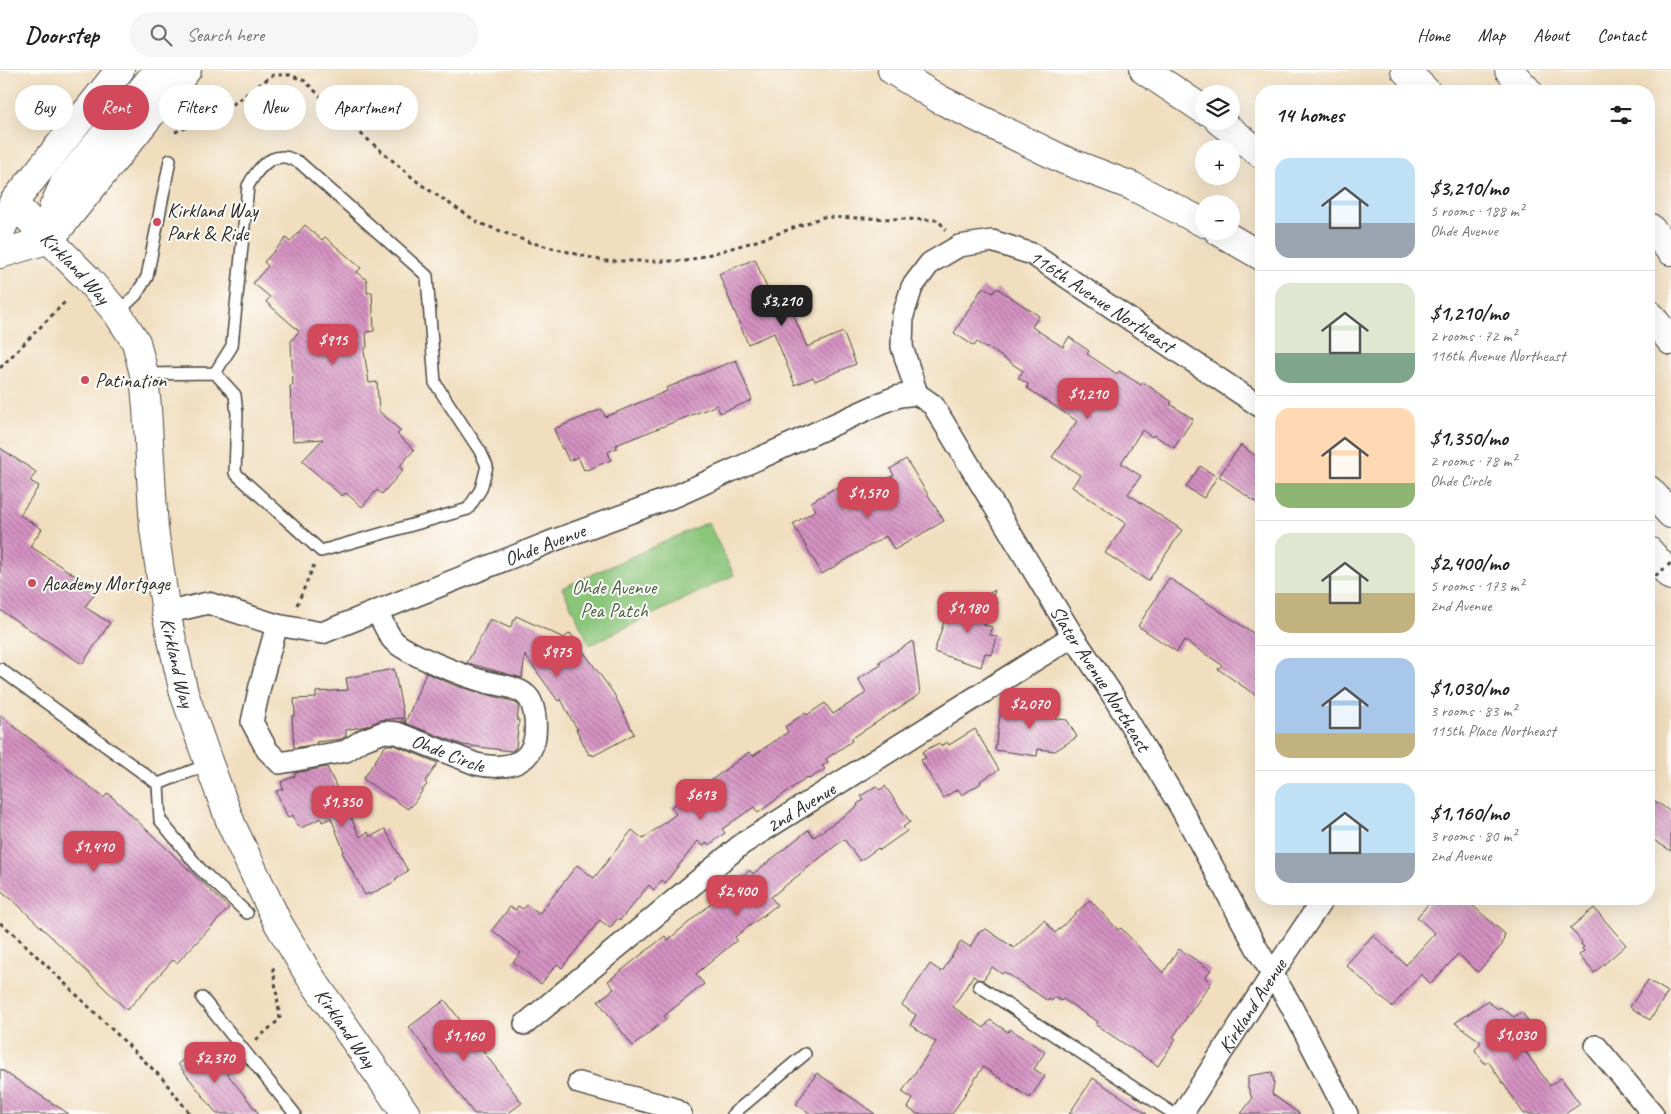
<!DOCTYPE html>
<html lang="en">
<head>
<meta charset="utf-8">
<style>
  body { margin:0; font-family:Caveat,sans-serif; background:#f6f6f6; color:#202124; height:100vh; display:flex; flex-direction:column; font-size:19px; white-space:nowrap }
  * { box-sizing:border-box; margin:0 }
  p { font-size:16px; color:#757577 }
  .icon { flex:none; width:28px; height:28px; fill:none; stroke:currentColor; stroke-width:2; stroke-linecap:round; stroke-linejoin:round }
  .map { position:relative; flex:1; overflow:hidden }
  .sheet { position:absolute; left:1255px; top:15px; width:400px; height:820px; display:flex; flex-direction:column; background:#fff; border-radius:20px; box-shadow:0 5px 20px #0002 }
  .sheet>* { flex:none }
  .hud { position:absolute; left:15px; top:15px; width:475px; height:45px; display:flex; gap:10px }
  .controls { position:absolute; left:1195px; top:15px; display:grid; gap:10px }
  .controls a { display:grid; place-items:center; width:45px; height:45px; border-radius:50%; background:#fff; box-shadow:0 5px 20px #0002; font-size:25px }
  .price { position:absolute; translate:-50% -42px; padding:0 11px; border-radius:10px; background:#d1495b; color:#fff; font-size:16px; line-height:32px; filter:drop-shadow(0 1px 2px #0008) }
  .price::after { content:''; position:absolute; left:50%; top:30px; width:15px; height:11px; margin-left:-8px; background:inherit; clip-path:polygon(0 0,100% 0,50% 100%) }
  .price.current { background:#222; color:#fff }
  ul { padding:0; list-style:none }
  li { display:flex; align-items:center; gap:15px; height:125px; padding:0 20px }
  li+li { border-top:1px solid #e0e0e0 }
  li span { display:grid; place-items:center; flex:none; width:140px; height:100px; border-radius:15px; color:#555 }
  li>.icon { margin-inline-start:auto }
  span .icon { width:60px; height:60px; fill:#fffc; stroke-width:1 }
  li b { font-size:21px }
  h2 { display:flex; justify-content:space-between; align-items:center; height:60px; padding:0 20px; font-size:21px }
  .tag { padding:0 18px; border-radius:22px; background:#fff; box-shadow:0 5px 20px #0002; font-size:18px; line-height:45px }
  .tag.current { background:#d1495b; color:#fff }
  header { display:flex; align-items:center; gap:30px; box-sizing:border-box; height:70px; padding:0 25px; background:#fff; border-bottom:1px solid #e0e0e0 }
  header strong { font-size:24px }
  nav { display:flex; gap:28px; margin-inline-start:auto; font-size:18px }
  .search { width:350px; height:45px; background:#f6f6f6; display:flex; align-items:center; gap:12px; box-sizing:border-box; padding:0 18px; border-radius:28px; color:#757577; font-size:19px }
  .map>svg:first-child { display:block }
  .garden { fill:#8ac57a; stroke:#5a7852 }
  .building { fill:url(#building-back-hatch) }
  .lines { fill:none; stroke-linecap:round; stroke-linejoin:round }
  .service-casing { stroke:#494641; stroke-width:14 }
  .minor-casing { stroke:#494641; stroke-width:24 }
  .secondary-casing { stroke:#494641; stroke-width:30 }
  .primary-casing { stroke:#494641; stroke-width:30 }
  .motorway-casing { stroke:#494641; stroke-width:30 }
  .path { stroke:#494641; stroke-width:3; stroke-dasharray:4 4; stroke-linecap:butt }
  .service { stroke:#fff; stroke-width:11 }
  .minor { stroke:#fff; stroke-width:21 }
  .secondary { stroke:#fff; stroke-width:28 }
  .primary { stroke:#fff; stroke-width:28 }
  .motorway { stroke:#fff; stroke-width:28 }
  .path-bridge { stroke:#494641; stroke-width:3; stroke-dasharray:4 4; stroke-linecap:butt }
  .poi-dot { fill:#d1495b; stroke:#fdfcf7; stroke-width:2 }
  .labels { text-anchor:middle; dominant-baseline:central; stroke-width:4; stroke-linejoin:round; paint-order:stroke }
  .poi-label { font-size:20px; fill:#2b2b2b; stroke:#fdfcf7; text-anchor:start }
  .street-label { font-size:20px; fill:#2b2b2b; stroke:#fdfcf7 }
  .park-label { font-size:20px; fill:#4c6147; stroke:#fdfcf7 }
</style>
</head>
<body>
<header>
<strong>Doorstep</strong>
<div class="search"><svg class="icon" aria-label="search" viewBox="0 0 24 24"><circle cx="10" cy="10" r="6"/><path d="M15 15l6 6"/></svg>Search here</div>
<nav><a>Home</a><a>Map</a><a>About</a><a>Contact</a></nav>
</header>
<div class="map">
<svg width="1671" height="1044" viewBox="0 0 1671 1044">
  <defs>
    <pattern id="building-back-hatch" width="6" height="6" patternUnits="userSpaceOnUse" patternTransform="scale(1.25)"><rect width="6" height="6" fill="#d592c2"/><path d="M-1 5l2 2M0 0l6 6M5-1l2 2" fill="none" stroke="#ad779e"/></pattern>
  </defs>
  <rect width="100%" height="100%" fill="#fdfcf7"/>
  <filter id="ink" filterUnits="userSpaceOnUse"><feTurbulence type="fractalNoise" baseFrequency=".02" numOctaves="2"/><feDisplacementMap in="SourceGraphic" scale="10" xChannelSelector="R" yChannelSelector="G"/><feConvolveMatrix kernelMatrix="1 2 1 2 8 2 1 2 1" color-interpolation-filters="sRGB"/></filter>
  <filter id="wash" filterUnits="userSpaceOnUse"><feTurbulence type="fractalNoise" baseFrequency=".0096" numOctaves="4" result="noise"/><feDisplacementMap in="SourceGraphic" scale="20" xChannelSelector="R" yChannelSelector="G"/><feGaussianBlur stdDeviation="1.12" result="paint"/><feColorMatrix in="noise" values="0 0 0 0 0 0 0 0 0 0 0 0 0 0 0 0 0 1.4 0 .05"/><feComposite in="paint" operator="in"/></filter>
  <g filter="url(#wash)">
    <rect width="100%" height="100%" fill="#f1debf"/>
    <path class="garden" d="M708 452 734 505 590 575 562 518Z"/>
    <g id="blocks">
      <g class="building">
        <path d="M305 155 322 170 325 167 361 198 357 202 367 210V223L372 222 374 261 366 262 367 276 364 281 369 313 377 312 379 341 401 361 397 364 414 380 399 397 403 400 382 424 377 420 362 437 346 423 342 426 302 391 323 369 293 371 290 316H293L291 271 299 261 266 232 270 227 253 213 268 196 264 192 286 168 290 172Z"/>
        <path d="M755 189 773 233 786 227 807 277 843 262 856 294 815 311 813 307 795 315 774 263 748 274 719 204Z"/>
        <path d="M983 217 993 223 997 218 1039 246 1032 257 1063 277 1069 267 1089 281 1087 284 1117 304 1119 301 1141 315 1143 312 1172 332 1170 334 1193 349 1174 378 1154 365 1152 367 1142 360 1121 393 1141 406 1128 424 1182 460 1148 511 1105 483 1126 453 1072 417 1080 405 1052 387 1077 351 1027 318 1028 314 1018 308 1023 301 987 277 986 279 977 272 974 276 954 263Z"/>
        <path d="M736 290 752 330 720 343 717 335 616 375 617 378 608 382 611 390 587 400 586 399 584 400 578 387 569 391 563 378 562 379 554 359 602 339 605 347 667 321 666 318Z"/>
        <path d="M1241 375 1261 390V436L1219 406Z"/>
        <path d="M0 378 36 402 30 411 39 416 20 445 42 459 30 476 97 520 85 537 110 553 82 594 0 540Z"/>
        <path d="M906 389 944 451 894 480 886 466 822 504 793 454 816 440 811 432 835 418 847 439 888 414 886 410 894 405 890 399Z"/>
        <path d="M1200 396 1217 407 1204 428 1186 417Z"/>
        <path d="M1169 508 1261 568V629L1218 599 1222 595 1184 570 1177 582 1138 556Z"/>
        <path d="M995 520 984 555 992 557 989 564 997 567 992 585 985 583 981 597 934 582 944 552 956 545H957L958 543Z"/>
        <path d="M516 546 564 568 570 563 614 624 634 664 593 686 592 684 589 685 576 659 578 660 571 649 561 629 558 631 525 585 522 608 467 593 490 549 510 558Z"/>
        <path d="M913 571 920 624 851 669 852 671 826 689 828 692 822 696 825 699 809 709 807 707 758 743 754 737 722 759 725 763 709 775 707 773 703 776 698 771 665 813 662 810 654 820 649 815 620 850 618 848 610 858 600 850 562 898 557 894 541 914 513 892 521 883 492 860 510 837 515 840 518 836 523 839 527 835 539 844 577 795 594 808 632 760 643 769 676 744 671 737 692 720 694 723 749 682 753 686 788 662 785 657 805 643 807 645 825 633 833 644 866 623 858 609 881 595 879 592Z"/>
        <path d="M394 599 405 653 401 651 403 648 380 650 366 656 346 660V666L341 669 316 672 317 674 294 678 292 646 295 645 294 629 316 628V622L348 620 346 608Z"/>
        <path d="M426 603 456 616 508 630 517 634 519 636 517 650H519L516 678H514V680L511 681 463 675 405 653Z"/>
        <path d="M1017 628 1035 630 1034 638 1043 640 1042 647 1067 650 1077 667 1055 681 1038 679 1037 686 995 680 1002 632 1016 634Z"/>
        <path d="M0 645 104 728 108 723 229 838 177 893 173 890 127 940 15 832 0 820Z"/>
        <path d="M975 659 999 700 980 711 981 713 962 725 958 719 943 728 921 690 926 688 922 682 939 673 941 676 947 672 949 675Z"/>
        <path d="M386 675H394L438 693 425 712 427 714 411 737 410 736 408 739 363 709Z"/>
        <path d="M327 697 360 767 368 762 370 767 385 759 408 801 395 809 396 811 369 825 368 823 365 825 342 782 344 781 331 748 322 752 321 748 301 758 299 755H297L293 745 288 748 276 721 283 719 281 712 295 706V703Z"/>
        <path d="M876 716 880 720 885 716 910 752 903 757 907 761 880 780 878 778 860 791 844 769 771 827 777 835 735 867 737 870 696 904 704 914 664 946 666 949 633 976 598 931 614 919 608 911 665 866 668 870 720 826 719 825 750 800 753 804 808 760 814 767 858 736 857 734 864 730 861 726Z"/>
        <path d="M1649 727 1671 742V781L1649 767Z"/>
        <path d="M1433 829H1465L1505 864 1502 875 1478 902 1458 884 1431 914 1421 904 1392 937 1346 895 1373 865 1406 895 1435 863 1417 847Z"/>
        <path d="M1090 830 1118 860 1121 858 1163 903 1179 879 1211 900 1205 907 1211 913 1173 967 1176 969 1158 996 1096 955 1098 952 1063 929 1061 931 1055 927 1052 931 1049 929 1048 931 1011 906 1004 902 1002 904 992 897 983 910 977 909 973 906 953 937 984 958 990 950 1008 962 1010 959 1045 982 1034 999 1045 1006 1030 1028 983 997 952 1044H917L908 1038 913 1029 902 1022 936 972 910 955 916 945 902 935 930 894 942 902 961 871 970 877 979 862 986 859 1014 878 1044 850 1055 863Z"/>
        <path d="M1594 838 1626 875 1594 903 1579 885 1584 881 1582 879 1584 877 1581 874 1582 872 1570 858Z"/>
        <path d="M1648 910 1668 922 1650 950 1630 937Z"/>
        <path d="M445 930 522 1033 507 1044H474L409 957Z"/>
        <path d="M1487 931 1498 939 1500 937 1514 947 1522 942 1534 961 1518 971 1550 1016 1561 1008 1580 1034 1565 1044H1524L1488 991 1485 994 1475 980 1481 972 1455 953Z"/>
        <path d="M203 973 259 1044H217L178 994Z"/>
        <path d="M0 999 69 1044H0Z"/>
        <path d="M1272 1002 1274 1013 1272 1024 1300 1044H1241L1252 1029 1248 1017V1006Z"/>
        <path d="M817 1003 875 1044H811L796 1034Z"/>
        <path d="M1093 1008 1147 1044H1069Z"/>
      </g>
    </g>
  </g>
  <g filter="url(#ink)">
    <use href="#blocks" fill-opacity="0" stroke="#494641" stroke-width="1"/>
    <g class="lines">
      <defs>
        <g id="service">
          <path d="M117 243 136 225 147 207 170 90"/>
          <path d="M144 304 215 303 235 325 237 344 235 403 321 481 468 439 481 419 487 396 480 381 435 313 427 206 299 92C295 91 288 87 284 87 266 86 255 103 248 116L232 276 215 303"/>
          <path d="M0 599 158 714 209 694"/>
          <path d="M158 714 160 750 200 799 247 843"/>
          <path d="M979 916 1174 1044"/>
          <path d="M202 928 295 1044"/>
          <path d="M733 1044 805 984"/>
        </g>
        <g id="minor">
          <path id="s1" d="M917 324 933 335 1073 566 1110 621 1181 738 1256 877 1289 932 1347 1044"/>
          <path id="s2" d="M917 324 902 277 903 245 912 217 930 193 959 176 992 171 1032 184 1261 337"/>
          <path id="s3" d="M166 543 208 533 277 555 322 563 555 470 678 425 888 330 900 326 917 324"/>
          <path id="s4" d="M277 555 260 616 252 652 267 680 280 693 346 681 363 670 384 662 397 663 476 694C488 697 506 698 518 692 524 689 528 686 531 679 538 667 537 634 526 625 516 616 498 615 486 612 467 607 403 583 392 569 386 561 382 550 377 542"/>
          <path id="s5" d="M525 954 742 774 1073 566"/>
          <path d="M1596 976 1653 1044"/>
          <path d="M579 1013 672 1038 681 1044"/>
          <path id="s6" d="M1182 1044 1273 903 1323 829"/>
        </g>
        <g id="secondary">
          <path id="s7" d="M13 133 86 207 117 243 136 272 144 304 147 338 154 459 166 543 184 623 209 694 232 756 278 853 309 905 406 1044"/>
        </g>
        <g id="primary">
          <path d="M0 163 13 133 120 0"/>
          <path d="M50 168 53 138 64 114 158 0"/>
          <path d="M0 184 50 169 187 0"/>
        </g>
        <g id="motorway">
          <path d="M892 0 939 29 1064 90 1132 116 1204 153"/>
          <path d="M1144 0 1204 40"/>
          <path d="M1405 0 1426 21"/>
          <path d="M1509 0 1528 21"/>
          <path d="M1219 51 1261 84"/>
          <path d="M1649 157 1671 181"/>
          <path d="M1218 161 1261 186"/>
          <path d="M1649 244 1671 271"/>
          <path d="M1649 420 1671 444"/>
          <path d="M1649 481 1671 506"/>
        </g>
      </defs>
      <use href="#service" class="service-casing"/>
      <use href="#minor" class="minor-casing"/>
      <use href="#secondary" class="secondary-casing"/>
      <use href="#primary" class="primary-casing"/>
      <use href="#motorway" class="motorway-casing"/>
      <g class="path">
        <path d="M175 62 215 47 273 5H290L305 11 339 45 420 114 479 153 529 172 604 191H686L760 170 823 147 938 150 946 160"/>
        <path d="M0 298 66 231"/>
        <path d="M297 535 314 495"/>
        <path d="M0 853 13 863 162 1008 190 1044"/>
        <path d="M256 970 280 949 273 897"/>
      </g>
      <use href="#service" class="service"/>
      <use href="#minor" class="minor"/>
      <use href="#secondary" class="secondary"/>
      <use href="#primary" class="primary"/>
      <use href="#motorway" class="motorway"/>
      <path class="path-bridge" d="M1649 511 1671 493"/>
    </g>
  </g>
  <g class="poi-dot">
    <circle cx="157" cy="152" r="5"/>
    <circle cx="85" cy="310" r="5"/>
    <circle cx="32" cy="513" r="5"/>
  </g>
  <g class="labels">
    <g class="poi-label">
      <text x="167" y="140">Kirkland Way<tspan x="167" dy="23">Park &amp; Ride</tspan></text>
      <text x="95" y="310">Patination</text>
      <text x="42" y="513">Academy Mortgage</text>
    </g>
    <g class="street-label">
      <text stroke="none"><textPath href="#s7" startOffset="90">Kirkland Way</textPath></text>
      <text stroke="none"><textPath href="#s2" startOffset="334">116th Avenue Northeast</textPath></text>
      <text stroke="none"><textPath href="#s3" startOffset="401">Ohde Avenue</textPath></text>
      <text stroke="none"><textPath href="#s7" startOffset="510">Kirkland Way</textPath></text>
      <text stroke="none"><textPath href="#s1" startOffset="340">Slater Avenue Northeast</textPath></text>
      <text stroke="none"><textPath href="#s4" startOffset="328">Ohde Circle</textPath></text>
      <text stroke="none"><textPath href="#s5" startOffset="351">2nd Avenue</textPath></text>
      <text stroke="none"><textPath href="#s6" startOffset="129">Kirkland Avenue</textPath></text>
      <text stroke="none"><textPath href="#s7" startOffset="915">Kirkland Way</textPath></text>
    </g>
    <g class="park-label">
      <text x="614" y="517">Ohde Avenue<tspan x="614" dy="23">Pea Patch</tspan></text>
    </g>
  </g>
</svg>
<div class="controls">
<a><svg class="icon" aria-label="layers" viewBox="0 0 24 24"><path d="M12 4l9 5-9 5-9-5zM3 14l9 5 9-5"/></svg></a>
<a>+</a>
<a>−</a>
</div>
<b class="price current" style="left:782px;top:257px">$3,210</b>
<b class="price" style="left:333px;top:296px">$915</b>
<b class="price" style="left:1088px;top:350px">$1,210</b>
<b class="price" style="left:868px;top:449px">$1,570</b>
<b class="price" style="left:968px;top:564px">$1,180</b>
<b class="price" style="left:557px;top:608px">$975</b>
<b class="price" style="left:1030px;top:660px">$2,070</b>
<b class="price" style="left:701px;top:751px">$613</b>
<b class="price" style="left:342px;top:758px">$1,350</b>
<b class="price" style="left:94px;top:803px">$1,410</b>
<b class="price" style="left:737px;top:847px">$2,400</b>
<b class="price" style="left:1516px;top:991px">$1,030</b>
<b class="price" style="left:464px;top:992px">$1,160</b>
<b class="price" style="left:215px;top:1014px">$2,370</b>
<div class="hud">
<a class="tag">Buy</a>
<a class="tag current">Rent</a>
<a class="tag">Filters</a>
<a class="tag">New</a>
<a class="tag">Apartment</a>
</div>
<section class="sheet">
<h2>14 homes<svg class="icon" aria-label="filters" viewBox="0 0 24 24"><path d="M4 7h16M4 17h16"/><circle cx="9" cy="7" r="2"/><circle cx="15" cy="17" r="2"/></svg></h2>
<ul>
<li><span style="background:linear-gradient(#bfe0f5 65%,#9aa5b1 0)"><svg class="icon" aria-label="home" viewBox="0 0 24 24"><path d="M3 11l9-7 9 7M6 9v11h12V9"/></svg></span><div><b>$3,210/mo</b><p>5 rooms · 188 m²</p><p>Ohde Avenue</p></div></li>
<li><span style="background:linear-gradient(#dfe7d0 70%,#7fa58c 0)"><svg class="icon" aria-label="home" viewBox="0 0 24 24"><path d="M3 11l9-7 9 7M6 9v11h12V9"/></svg></span><div><b>$1,210/mo</b><p>2 rooms · 72 m²</p><p>116th Avenue Northeast</p></div></li>
<li><span style="background:linear-gradient(#ffd9b3 75%,#8fb573 0)"><svg class="icon" aria-label="home" viewBox="0 0 24 24"><path d="M3 11l9-7 9 7M6 9v11h12V9"/></svg></span><div><b>$1,350/mo</b><p>2 rooms · 78 m²</p><p>Ohde Circle</p></div></li>
<li><span style="background:linear-gradient(#dfe7d0 60%,#c2b280 0)"><svg class="icon" aria-label="home" viewBox="0 0 24 24"><path d="M3 11l9-7 9 7M6 9v11h12V9"/></svg></span><div><b>$2,400/mo</b><p>5 rooms · 173 m²</p><p>2nd Avenue</p></div></li>
<li><span style="background:linear-gradient(#a9c7e8 75%,#c2b280 0)"><svg class="icon" aria-label="home" viewBox="0 0 24 24"><path d="M3 11l9-7 9 7M6 9v11h12V9"/></svg></span><div><b>$1,030/mo</b><p>3 rooms · 83 m²</p><p>115th Place Northeast</p></div></li>
<li><span style="background:linear-gradient(#bfe0f5 70%,#9aa5b1 0)"><svg class="icon" aria-label="home" viewBox="0 0 24 24"><path d="M3 11l9-7 9 7M6 9v11h12V9"/></svg></span><div><b>$1,160/mo</b><p>3 rooms · 80 m²</p><p>2nd Avenue</p></div></li>
</ul>
</section>
</div>
</body>
</html>
